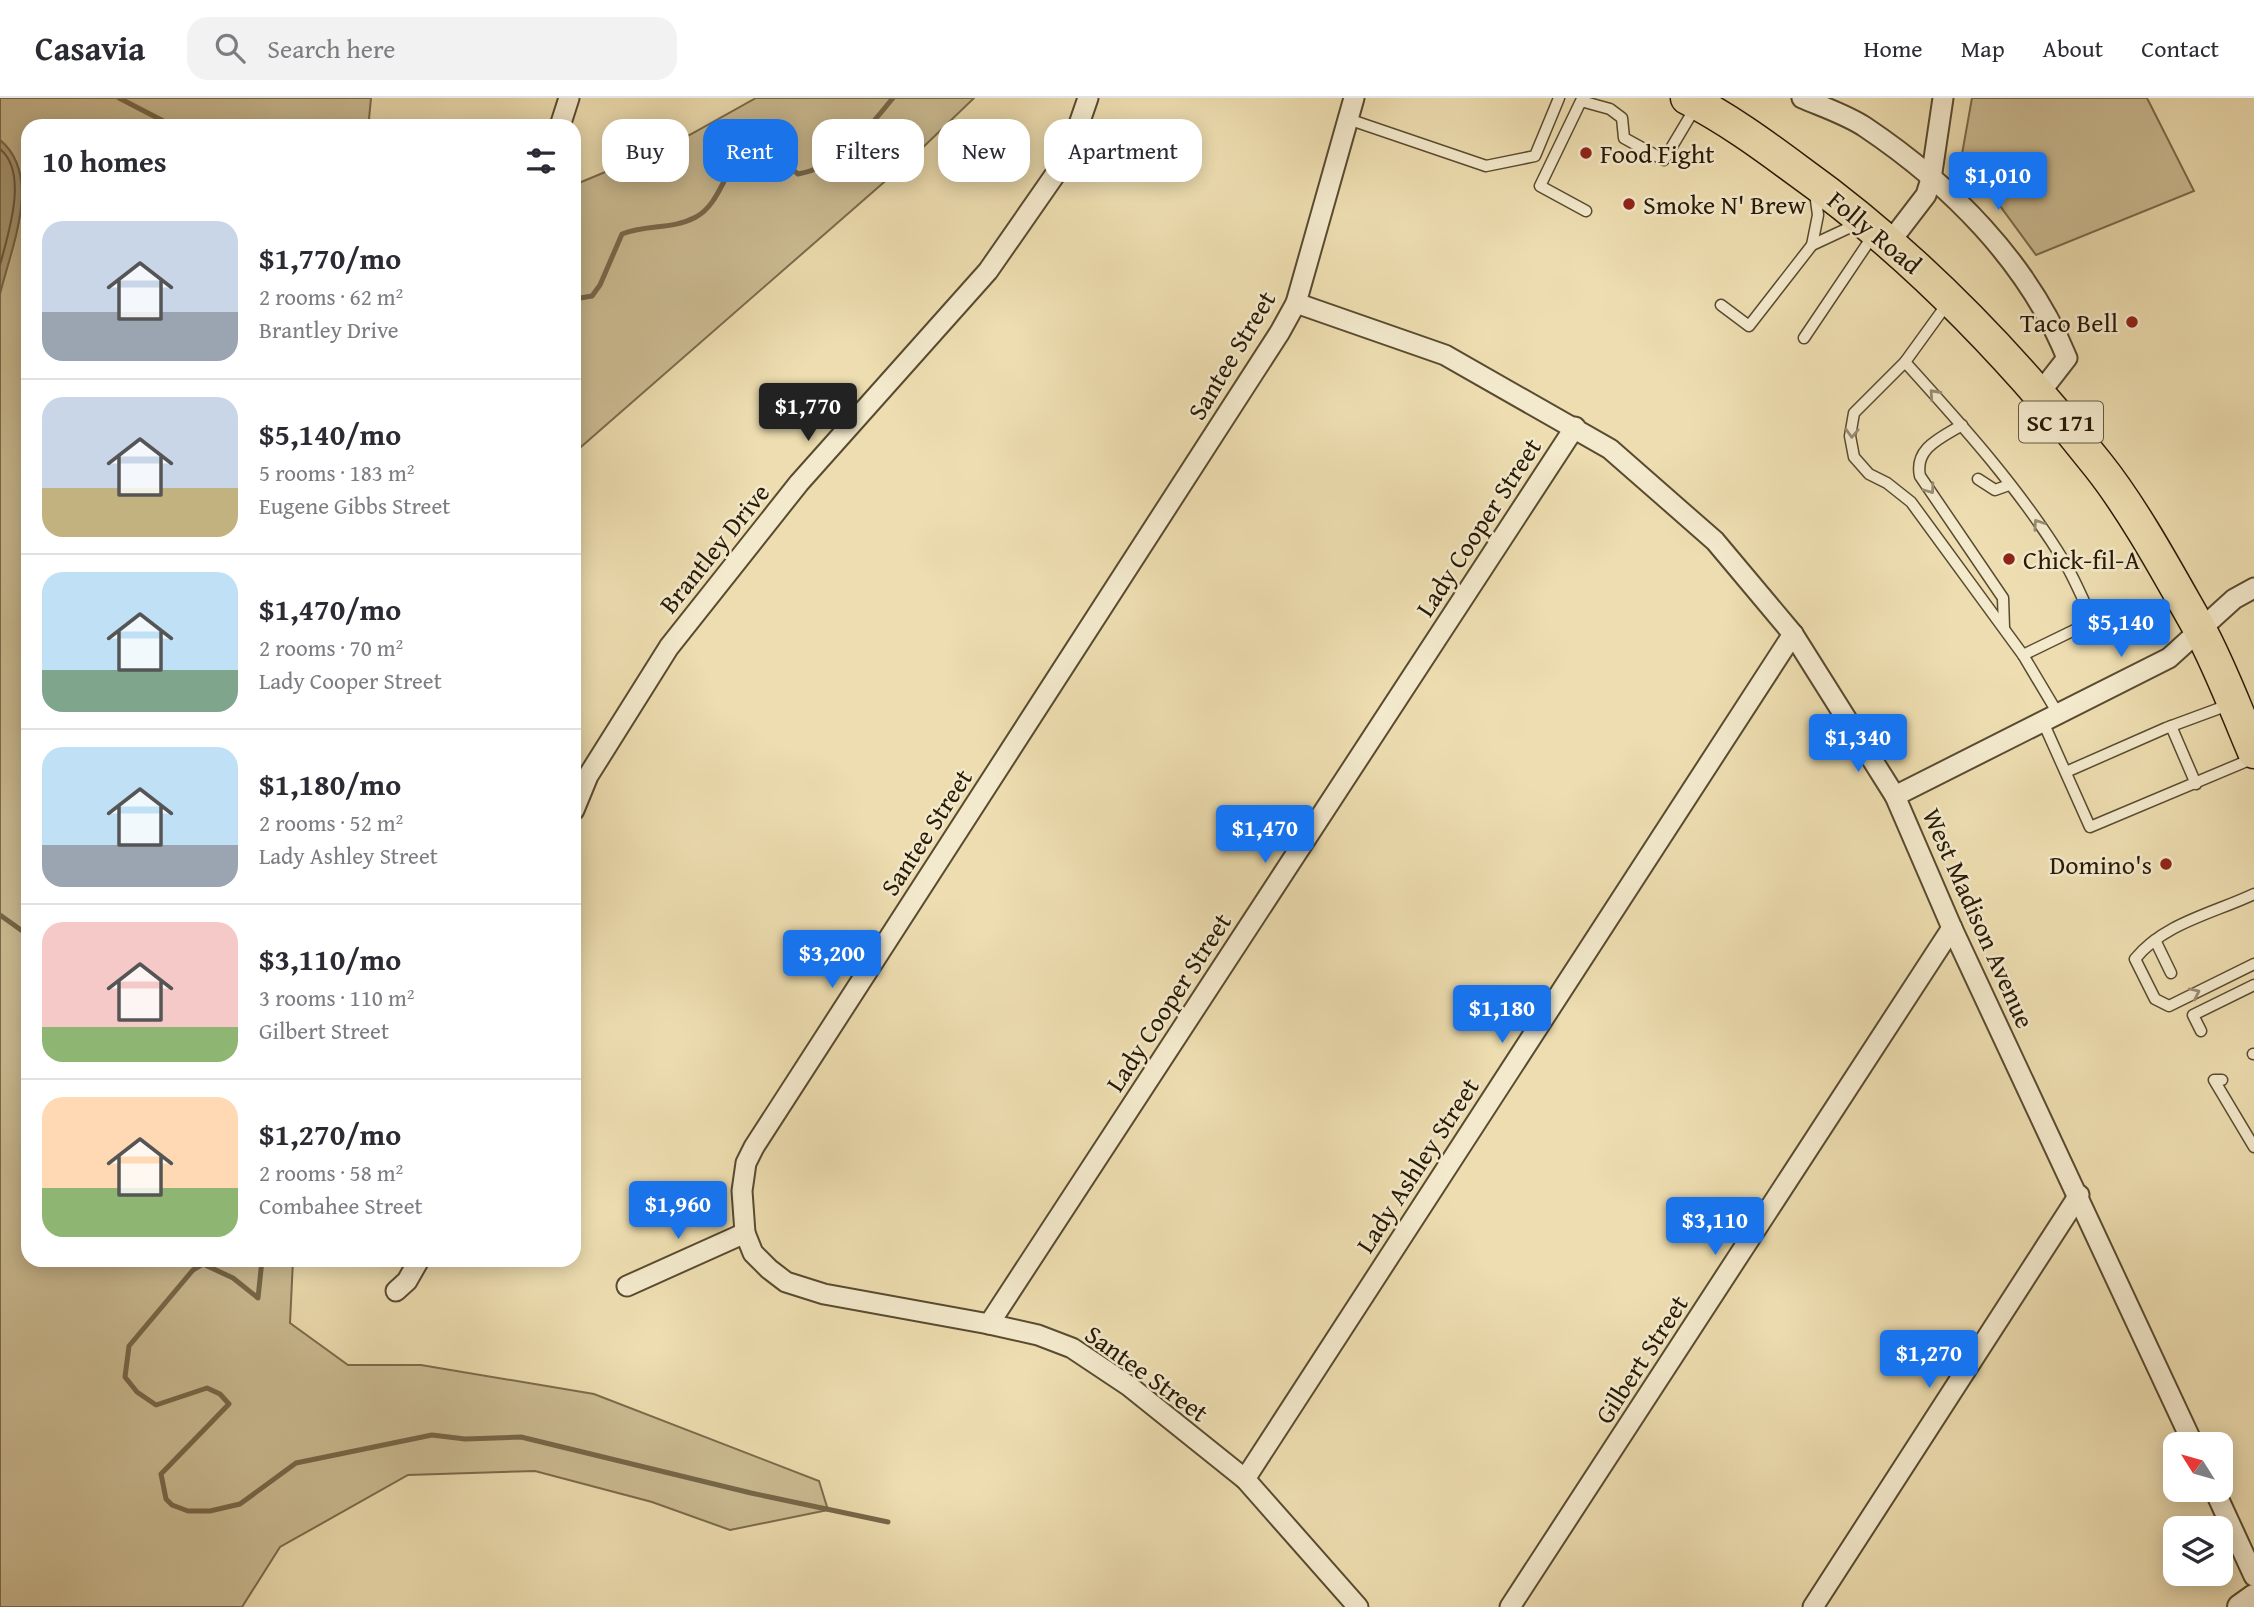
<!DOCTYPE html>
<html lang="en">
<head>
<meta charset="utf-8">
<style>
  body { margin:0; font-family:"Gentium Book Plus",serif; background:#f2f2f3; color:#2b2b33; height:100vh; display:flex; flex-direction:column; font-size:26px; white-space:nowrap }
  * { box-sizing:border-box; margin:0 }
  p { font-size:23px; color:#7c7c81 }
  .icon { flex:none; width:38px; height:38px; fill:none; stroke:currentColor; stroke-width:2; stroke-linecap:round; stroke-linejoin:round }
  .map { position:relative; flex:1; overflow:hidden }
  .sheet { position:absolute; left:21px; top:21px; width:560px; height:1148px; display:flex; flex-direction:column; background:#fff; border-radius:21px; box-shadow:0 4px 18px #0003 }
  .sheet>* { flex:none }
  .hud { position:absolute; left:602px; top:21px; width:665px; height:63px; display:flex; gap:14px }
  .needle { width:46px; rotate:307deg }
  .controls { position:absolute; left:2163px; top:1334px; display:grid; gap:14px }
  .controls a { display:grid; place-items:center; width:70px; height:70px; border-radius:14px; background:#fff; box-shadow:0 4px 18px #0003; font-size:35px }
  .price { position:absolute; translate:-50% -60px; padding:0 16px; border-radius:7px; background:#1a73e8; color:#fff; font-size:23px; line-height:46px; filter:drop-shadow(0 2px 4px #0008) }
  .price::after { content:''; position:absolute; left:50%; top:42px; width:21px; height:16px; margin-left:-10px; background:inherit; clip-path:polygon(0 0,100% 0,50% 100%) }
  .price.active { background:#222; color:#fff }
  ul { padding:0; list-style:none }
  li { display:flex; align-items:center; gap:21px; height:175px; padding:0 21px }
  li+li { border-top:2px solid #e1e1e2 }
  li span { display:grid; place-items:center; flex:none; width:196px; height:140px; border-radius:21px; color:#555 }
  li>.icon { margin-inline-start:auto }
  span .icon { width:84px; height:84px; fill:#fffc; stroke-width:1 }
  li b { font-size:30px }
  h2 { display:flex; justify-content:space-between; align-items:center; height:84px; padding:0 21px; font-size:30px }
  .pill { padding:0 24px; border-radius:21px; background:#fff; box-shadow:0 4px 18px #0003; font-size:24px; line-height:63px }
  .pill.active { background:#1a73e8; color:#fff }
  header { display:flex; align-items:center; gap:42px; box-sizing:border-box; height:98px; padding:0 35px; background:#fff; border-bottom:2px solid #e1e1e2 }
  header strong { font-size:33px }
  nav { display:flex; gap:38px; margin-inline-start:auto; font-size:24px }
  .search { width:490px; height:63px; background:#f2f2f3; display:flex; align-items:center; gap:18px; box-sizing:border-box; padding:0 24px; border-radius:21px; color:#7c7c81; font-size:26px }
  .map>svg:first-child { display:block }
  .green { fill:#ccbc93; stroke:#7a6b4c; stroke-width:2 }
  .water { fill:#aa9b76; stroke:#766749; stroke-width:2 }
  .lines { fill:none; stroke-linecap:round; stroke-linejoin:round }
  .shore { stroke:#695a3e; stroke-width:2 }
  .stream { stroke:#766749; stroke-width:5 }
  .service-casing { stroke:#594b30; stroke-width:13 }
  .minor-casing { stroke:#594b30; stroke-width:23 }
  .tertiary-casing { stroke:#594b30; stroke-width:28 }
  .primary-casing { stroke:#281a06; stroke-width:35 }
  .service { stroke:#f3e9cc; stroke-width:10 }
  .minor { stroke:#f3e9cc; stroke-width:19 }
  .tertiary { stroke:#f3e9cc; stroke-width:24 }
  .primary { stroke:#edddb0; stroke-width:32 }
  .oneway { stroke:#988c73 }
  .poi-dot { fill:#8f2418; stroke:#f3e9cc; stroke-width:2.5 }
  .labels { text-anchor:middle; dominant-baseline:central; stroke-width:5; stroke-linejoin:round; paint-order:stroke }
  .shield { fill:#f3e9cc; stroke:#655841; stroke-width:2 }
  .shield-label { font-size:24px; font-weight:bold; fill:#281a06 }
  .poi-label { font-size:26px; fill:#281a06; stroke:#f3e9cc; text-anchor:start }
  .street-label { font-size:26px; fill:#281a06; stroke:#f3e9cc }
</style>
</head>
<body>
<header>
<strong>Casavia</strong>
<div class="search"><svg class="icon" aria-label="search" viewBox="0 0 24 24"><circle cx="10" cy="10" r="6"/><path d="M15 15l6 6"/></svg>Search here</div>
<nav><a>Home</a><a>Map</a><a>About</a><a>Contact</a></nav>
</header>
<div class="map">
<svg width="2254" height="1509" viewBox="0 0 2254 1509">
  <rect width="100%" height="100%" fill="#edddb0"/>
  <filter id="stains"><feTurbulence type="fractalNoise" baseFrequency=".00286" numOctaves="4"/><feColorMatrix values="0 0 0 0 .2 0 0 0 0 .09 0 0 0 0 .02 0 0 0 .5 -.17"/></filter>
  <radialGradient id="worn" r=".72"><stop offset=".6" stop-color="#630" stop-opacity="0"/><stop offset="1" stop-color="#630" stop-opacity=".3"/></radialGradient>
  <g class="green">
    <path d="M0 0H371L369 21 378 28H28V1162H293L290 1225 348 1267H421L594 1296 819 1383 828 1412 730 1432 652 1404 535 1373 408 1377 280 1449 242 1509H0V194C11 149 43 78 0 42Z"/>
    <path d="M756 0H974L914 58 574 355V87L675 45Z"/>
    <path d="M1972 0H2147L2194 93 2036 157 1962 56Z"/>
  </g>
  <path class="water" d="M0 42C43 78 11 150 0 196Z"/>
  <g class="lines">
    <path class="shore" d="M0 51C29 75 8 136 0 167"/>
    <g class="stream">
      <path d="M119 0 173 28"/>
      <path d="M574 201 592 198 600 187 622 136C646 126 672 132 696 119 716 108 722 83 734 66 738 61 746 56 751 52L772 55 798 76C840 69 867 31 893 0"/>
      <path d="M0 817 28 837"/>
      <path d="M262 1162 258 1200 233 1180 203 1166 193 1172 129 1248 125 1279 137 1294 156 1307 207 1290 220 1296 229 1306 161 1376 166 1401 172 1407 188 1413H210L240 1406 296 1365 432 1337 465 1341 521 1339 751 1395 888 1424"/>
    </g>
    <defs>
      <g id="service">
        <path d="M1348 21 1486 68 1535 58 1559 0"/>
        <path d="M1586 113 1540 88 1581 3 1610 11 1622 20 1624 40 1664 62 1695 10"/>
        <path d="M1812 147 1818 117 1815 95"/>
        <path d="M1947 206 1905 264 1854 315 1850 338 1854 359 1869 376 1887 385 1911 404 2023 557 2057 614"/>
        <path d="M1721 207 1749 228 1812 147 1857 126"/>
        <path d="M1804 240 1874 136"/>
        <path d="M1905 264C1962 327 2021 392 2065 465 2076 484 2084 504 2093 523L2023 557"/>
        <path d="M1962 327C1941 340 1914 350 1920 378L2003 500 2004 530"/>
        <path d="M1978 381 1995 392 2009 387"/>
        <path d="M2043 624 2090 729 2254 660"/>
        <path d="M2171 628 2196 686"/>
        <path d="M2066 674 2166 630 2231 606"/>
        <path d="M2254 796C2214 815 2164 825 2135 861L2155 901 2169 908 2254 866"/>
        <path d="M2155 842 2171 875"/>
        <path d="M2201 933 2193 917 2254 887"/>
        <path d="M2253 956H2254"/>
        <path d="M2222 982H2214L2254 1049"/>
      </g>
      <g id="minor">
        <path d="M1354 0 1296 205 1280 234 754 1049 746 1065 742 1093 745 1135 753 1155 769 1171 786 1184 824 1196 989 1226 1038 1237 1072 1250 1129 1288 1245 1381 1358 1509"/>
        <path d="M1802 0C1823 9 1847 17 1865 29 1950 86 2028 164 2067 260L2039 296"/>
        <path d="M560 28 569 0"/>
        <path d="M1890 144 1926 97 1931 81 1943 0"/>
        <path d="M1296 205 1445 257 1610 351 1715 443 1793 536 1895 698 1952 830 2193 1346"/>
        <path d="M1895 698 2169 560 2234 501 2254 490"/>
        <path d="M574 712 588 678 669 549 799 385 988 173 1068 58 1088 0"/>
        <path d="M627 1188 745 1135"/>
        <path d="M396 1193 407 1183 419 1162"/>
        <path d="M989 1226 1575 329"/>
        <path d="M1245 1381 1793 536"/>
        <path d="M2214 1391 2254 1478"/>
        <path d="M1510 1509 1952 830"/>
        <path d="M1813 1509 2079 1097"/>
      </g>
      <path id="tertiary" d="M2240 1509 2254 1499"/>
      <path id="primary" d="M1687 0C1726 20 1762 46 1797 72 1912 154 2010 256 2098 367 2134 412 2169 477 2198 528 2220 568 2236 612 2254 654"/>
    </defs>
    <use href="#service" class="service-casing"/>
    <use href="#minor" class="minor-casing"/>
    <use href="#tertiary" class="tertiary-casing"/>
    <use href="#primary" class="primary-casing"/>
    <use href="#service" class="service"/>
    <use href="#minor" class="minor"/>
    <use href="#tertiary" class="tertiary"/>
    <use href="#primary" class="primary"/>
  </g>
  <defs><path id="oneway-chevron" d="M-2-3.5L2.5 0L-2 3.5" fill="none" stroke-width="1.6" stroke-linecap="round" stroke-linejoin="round" transform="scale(1.75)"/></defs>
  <g class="oneway">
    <use href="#oneway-chevron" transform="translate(1934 296) rotate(-132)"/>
    <use href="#oneway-chevron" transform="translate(1852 335) rotate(92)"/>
    <use href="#oneway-chevron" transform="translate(1930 391) rotate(54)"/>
    <use href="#oneway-chevron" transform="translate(2038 426) rotate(-124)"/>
    <use href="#oneway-chevron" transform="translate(2195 895) rotate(-25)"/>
  </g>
  <g class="poi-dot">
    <circle cx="1586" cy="55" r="7"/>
    <circle cx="1629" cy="106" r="7"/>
    <circle cx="2132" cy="224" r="7"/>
    <circle cx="2009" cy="461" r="7"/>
    <circle cx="2166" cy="766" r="7"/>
  </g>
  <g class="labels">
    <rect class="shield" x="2019" y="303.5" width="84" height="41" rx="5"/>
    <g class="shield-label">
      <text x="2061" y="324">SC 171</text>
    </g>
    <g class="poi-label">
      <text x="1600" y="55">Food Fight</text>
      <text x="1643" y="106">Smoke N' Brew</text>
      <text x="2118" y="224" text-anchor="end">Taco Bell</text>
      <text x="2023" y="461">Chick-fil-A</text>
      <text x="2152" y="766" text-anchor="end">Domino's</text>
    </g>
    <g class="street-label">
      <text transform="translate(1875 134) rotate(40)">Folly Road</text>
      <text transform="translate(1231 257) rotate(-59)">Santee Street</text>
      <text transform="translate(1478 429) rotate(-57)">Lady Cooper Street</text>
      <text transform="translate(714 450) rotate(-51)">Brantley Drive</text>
      <text transform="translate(926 734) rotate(-57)">Santee Street</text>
      <text transform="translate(1979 820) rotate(66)">West Madison Avenue</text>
      <text transform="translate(1168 904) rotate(-57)">Lady Cooper Street</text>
      <text transform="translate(1417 1067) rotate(-57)">Lady Ashley Street</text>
      <text transform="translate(1641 1261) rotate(-57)">Gilbert Street</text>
      <text transform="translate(1147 1275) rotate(36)">Santee Street</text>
    </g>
  </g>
  <rect width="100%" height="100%" filter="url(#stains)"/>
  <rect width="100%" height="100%" fill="url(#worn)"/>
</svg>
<div class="controls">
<a><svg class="needle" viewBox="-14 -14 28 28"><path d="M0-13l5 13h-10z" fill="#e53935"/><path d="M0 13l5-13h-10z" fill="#7c7c81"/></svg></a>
<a><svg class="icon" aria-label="layers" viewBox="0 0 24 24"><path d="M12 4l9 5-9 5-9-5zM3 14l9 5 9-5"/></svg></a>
</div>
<b class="price" style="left:1998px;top:114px">$1,010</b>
<b class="price active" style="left:808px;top:345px">$1,770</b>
<b class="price" style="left:2121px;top:561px">$5,140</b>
<b class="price" style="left:1858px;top:676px">$1,340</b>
<b class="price" style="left:1265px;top:767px">$1,470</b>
<b class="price" style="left:832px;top:892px">$3,200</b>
<b class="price" style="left:1502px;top:947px">$1,180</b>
<b class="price" style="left:678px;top:1143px">$1,960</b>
<b class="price" style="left:1715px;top:1159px">$3,110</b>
<b class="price" style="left:1929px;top:1292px">$1,270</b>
<div class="hud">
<a class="pill">Buy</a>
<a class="pill active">Rent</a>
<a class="pill">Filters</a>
<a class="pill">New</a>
<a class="pill">Apartment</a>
</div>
<section class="sheet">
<h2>10 homes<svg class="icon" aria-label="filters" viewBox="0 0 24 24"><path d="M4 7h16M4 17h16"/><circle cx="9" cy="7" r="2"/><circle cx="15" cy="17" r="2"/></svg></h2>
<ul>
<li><span style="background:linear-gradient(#c9d6e8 65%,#9aa5b1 0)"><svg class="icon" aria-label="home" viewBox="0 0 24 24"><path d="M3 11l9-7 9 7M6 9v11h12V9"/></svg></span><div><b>$1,770/mo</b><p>2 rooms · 62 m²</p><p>Brantley Drive</p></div></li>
<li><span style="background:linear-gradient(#c9d6e8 65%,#c2b280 0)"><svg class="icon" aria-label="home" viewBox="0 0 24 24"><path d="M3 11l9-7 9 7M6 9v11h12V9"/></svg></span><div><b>$5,140/mo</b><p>5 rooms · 183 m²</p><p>Eugene Gibbs Street</p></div></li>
<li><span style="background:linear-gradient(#bfe0f5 70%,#7fa58c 0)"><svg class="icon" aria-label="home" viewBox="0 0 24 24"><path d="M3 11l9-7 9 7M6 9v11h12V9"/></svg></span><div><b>$1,470/mo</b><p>2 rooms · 70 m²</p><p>Lady Cooper Street</p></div></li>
<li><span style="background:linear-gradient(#bfe0f5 70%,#9aa5b1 0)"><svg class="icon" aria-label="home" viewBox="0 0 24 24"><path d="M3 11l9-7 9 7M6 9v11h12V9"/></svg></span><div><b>$1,180/mo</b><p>2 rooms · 52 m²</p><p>Lady Ashley Street</p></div></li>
<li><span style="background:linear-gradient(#f6c9c9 75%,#8fb573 0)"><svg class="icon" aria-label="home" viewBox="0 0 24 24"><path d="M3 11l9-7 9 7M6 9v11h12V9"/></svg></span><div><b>$3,110/mo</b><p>3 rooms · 110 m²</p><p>Gilbert Street</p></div></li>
<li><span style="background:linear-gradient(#ffd9b3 65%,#8fb573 0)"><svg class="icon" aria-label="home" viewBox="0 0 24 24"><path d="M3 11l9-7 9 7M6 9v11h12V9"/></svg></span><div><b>$1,270/mo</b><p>2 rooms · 58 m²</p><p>Combahee Street</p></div></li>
</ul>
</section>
</div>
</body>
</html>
